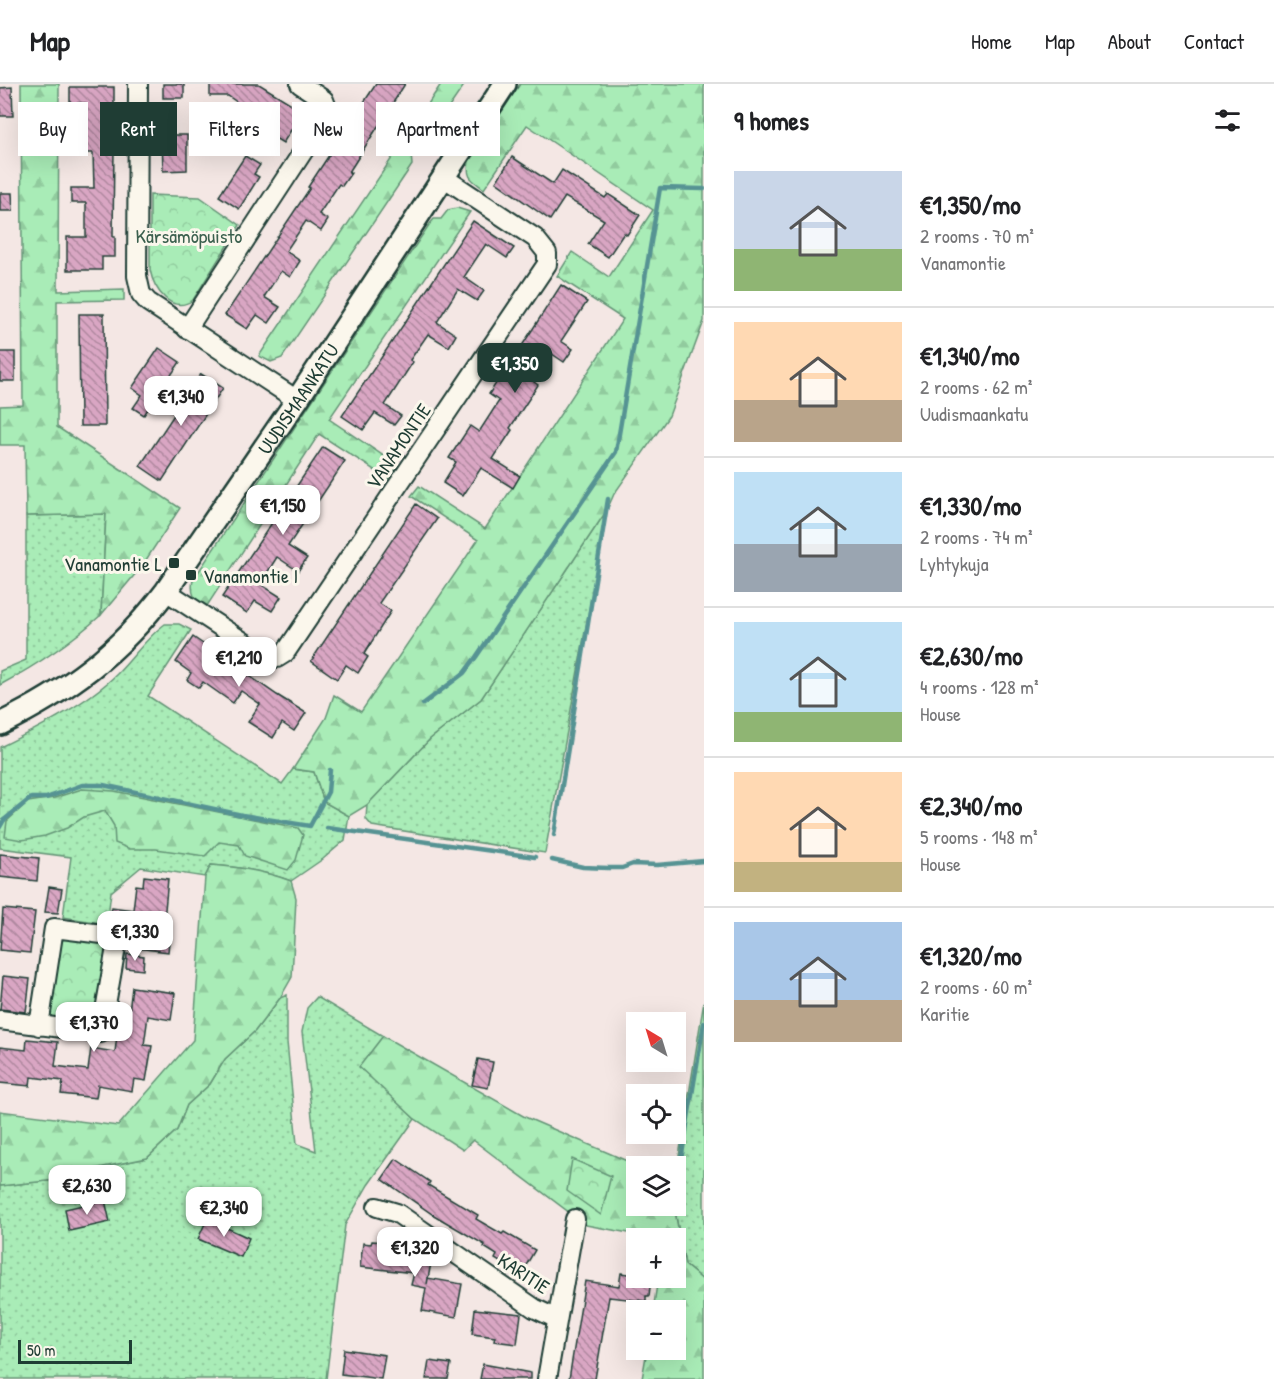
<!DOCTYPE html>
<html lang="en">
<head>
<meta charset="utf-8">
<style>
  body { margin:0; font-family:"Patrick Hand",sans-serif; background:#f2f2f2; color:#202124; height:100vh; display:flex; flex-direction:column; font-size:22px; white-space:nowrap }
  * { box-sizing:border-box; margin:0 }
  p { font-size:20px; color:#757577 }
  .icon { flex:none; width:33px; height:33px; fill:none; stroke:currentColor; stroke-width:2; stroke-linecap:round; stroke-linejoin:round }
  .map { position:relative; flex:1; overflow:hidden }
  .sheet { display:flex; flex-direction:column; background:#fff; width:570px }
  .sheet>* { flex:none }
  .top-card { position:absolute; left:18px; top:18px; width:570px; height:54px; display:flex; gap:12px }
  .needle { width:39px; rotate:322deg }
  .controls { position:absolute; left:626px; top:928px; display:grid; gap:12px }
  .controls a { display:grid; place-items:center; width:60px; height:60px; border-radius:0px; background:#fff; box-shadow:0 6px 24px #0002; font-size:30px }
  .scale { position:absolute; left:18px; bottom:15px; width:114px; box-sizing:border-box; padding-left:6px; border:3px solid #1f3d34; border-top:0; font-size:16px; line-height:21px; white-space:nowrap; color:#1f3d34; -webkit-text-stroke:4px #fbf7ec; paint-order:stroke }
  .price { position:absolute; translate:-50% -51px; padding:0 14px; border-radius:12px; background:#fff; color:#222; font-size:20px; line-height:39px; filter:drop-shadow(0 2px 3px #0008) }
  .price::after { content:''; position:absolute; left:50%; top:36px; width:18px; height:14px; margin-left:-9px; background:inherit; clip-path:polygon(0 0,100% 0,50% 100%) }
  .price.current { background:#1f3d34; color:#fff }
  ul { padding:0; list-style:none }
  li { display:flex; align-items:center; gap:18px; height:150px; padding:0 30px }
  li+li { border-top:2px solid #e0e0e0 }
  li span { display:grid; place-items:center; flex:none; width:168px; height:120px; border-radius:0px; color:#555 }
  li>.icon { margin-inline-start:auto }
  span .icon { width:72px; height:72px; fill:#fffc; stroke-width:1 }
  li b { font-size:26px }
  h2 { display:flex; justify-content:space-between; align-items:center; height:72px; padding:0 30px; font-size:26px }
  .pill { padding:0 21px; border-radius:0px; background:#fff; box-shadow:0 6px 24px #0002; font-size:21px; line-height:54px }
  .pill.current { background:#1f3d34; color:#fff }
  header { display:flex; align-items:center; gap:36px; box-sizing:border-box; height:84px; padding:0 30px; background:#fff; border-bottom:2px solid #e0e0e0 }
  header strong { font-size:28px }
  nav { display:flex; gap:33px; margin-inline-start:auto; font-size:21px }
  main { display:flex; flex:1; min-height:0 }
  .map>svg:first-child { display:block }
  .grass { fill:url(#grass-dots); stroke:#649476; stroke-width:1.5 }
  .forest { fill:url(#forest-firs); stroke:#649476; stroke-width:1.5 }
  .park { fill:url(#park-crowns); stroke:#649476; stroke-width:1.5 }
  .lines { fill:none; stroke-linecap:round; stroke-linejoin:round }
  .stream { stroke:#569393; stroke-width:4.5 }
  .building { fill:url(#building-back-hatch); stroke:#1f3d34; stroke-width:1.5 }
  .minor-casing { stroke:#1f3d34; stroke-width:22 }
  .tertiary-casing { stroke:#1f3d34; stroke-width:26 }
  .minor { stroke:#fbf7ec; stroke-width:18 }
  .tertiary { stroke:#fbf7ec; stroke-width:21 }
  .poi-dot { fill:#1f3d34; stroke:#fbf7ec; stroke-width:2 }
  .labels { text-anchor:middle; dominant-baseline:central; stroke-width:6; stroke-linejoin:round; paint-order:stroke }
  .park-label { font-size:20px; fill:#3b604e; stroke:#fbf7ec }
  .street-label { font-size:20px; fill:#1f3d34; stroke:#fbf7ec }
  .poi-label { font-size:20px; fill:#1f3d34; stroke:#fbf7ec; text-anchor:end }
</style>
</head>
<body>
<header>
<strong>Map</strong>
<nav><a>Home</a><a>Map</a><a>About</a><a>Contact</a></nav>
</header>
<main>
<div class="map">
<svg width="704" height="1295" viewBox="0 0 704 1295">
  <defs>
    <pattern id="grass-dots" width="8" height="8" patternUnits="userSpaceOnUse" patternTransform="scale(1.5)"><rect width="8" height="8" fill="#a9ecb7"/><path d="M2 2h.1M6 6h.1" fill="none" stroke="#91cb9e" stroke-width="1.8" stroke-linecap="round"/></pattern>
    <pattern id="forest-firs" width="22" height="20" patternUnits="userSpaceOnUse" patternTransform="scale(1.5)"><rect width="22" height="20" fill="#a9ecb7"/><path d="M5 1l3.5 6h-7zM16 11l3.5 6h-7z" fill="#91cb9e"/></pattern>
    <pattern id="park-crowns" width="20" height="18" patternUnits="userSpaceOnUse" patternTransform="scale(1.5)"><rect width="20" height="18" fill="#a9ecb7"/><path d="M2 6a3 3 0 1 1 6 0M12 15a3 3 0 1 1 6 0" fill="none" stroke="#91cb9e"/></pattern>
    <pattern id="building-back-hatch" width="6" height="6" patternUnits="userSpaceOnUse" patternTransform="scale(1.5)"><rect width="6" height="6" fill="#d9a6c3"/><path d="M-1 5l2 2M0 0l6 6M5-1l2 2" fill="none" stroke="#af889f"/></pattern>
  </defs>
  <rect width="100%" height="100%" fill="#f4e7e4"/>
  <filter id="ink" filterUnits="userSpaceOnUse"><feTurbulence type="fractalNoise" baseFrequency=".0167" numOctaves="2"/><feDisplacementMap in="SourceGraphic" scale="12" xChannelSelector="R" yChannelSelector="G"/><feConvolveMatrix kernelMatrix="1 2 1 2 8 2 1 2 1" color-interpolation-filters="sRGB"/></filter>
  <g filter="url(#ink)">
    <g class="grass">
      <path d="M607 426 545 769 372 742 366 735 367 721 430 655 481 615Z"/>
      <path d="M106 430 101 531C70 559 37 581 0 601V587L26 576V432Z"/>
      <path d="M165 540H179L191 546 148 612 282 700 293 685 314 688 324 718 349 732 345 756 323 775 291 797C264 787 240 783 211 781L205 793 141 783 111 808 107 840 63 833 71 773 0 764V663C37 645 88 619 117 590 134 573 146 554 165 540Z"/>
      <path d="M287 911V958L297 1060 316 1067 302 948 307 924 317 913 383 952 360 983 415 1035 368 1101 345 1141 326 1295H0V1102L75 1094 89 1086 147 1074 177 1046 187 1021 210 1000 225 975 255 947 280 914Z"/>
      <path d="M704 917V1197L685 1181 674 1122V1083L679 1072Z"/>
    </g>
    <g class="forest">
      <path d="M21 0H59L58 207 124 205V216L57 217V343L180 424 142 482 101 531 106 430 26 432 25 361H0V322L23 321Z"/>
      <path d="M441 0H465L430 51 415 59 406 54Z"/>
      <path d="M520 0H704V237L669 332 614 410 607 426 481 615 430 655 367 721 349 732 324 718 314 688 293 685 326 634 334 611 361 628 478 456 411 412 419 402 485 445 623 235 557 192 572 168 609 193 653 126 527 41 484 105C471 95 466 94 469 77Z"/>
      <path d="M400 62 411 70 412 81 282 274 271 278 259 272Z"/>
      <path d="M457 124 470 128 329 335 397 381 388 395 319 350 205 525C195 517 190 509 193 496L429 141 434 135H441L448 126Z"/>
      <path d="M82 705 114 707 298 744 303 751 296 776 288 786 245 772 239 761 219 758 205 772 156 765H130L115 759 114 742 105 727 84 733 67 744 45 752 22 756 5 753 7 737 28 718 54 714Z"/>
      <path d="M211 781C240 783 264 787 291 797L296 814 292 893 280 914 255 947 225 975 210 1000 187 1021 177 1046 147 1074 89 1086 75 1094 0 1102V1027L118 1042 193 956 205 793Z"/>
      <path d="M383 952 525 1033 641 1083H636V1122H674L685 1181 704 1197V1295H642L647 1266H675V1227H653L658 1194H675V1155H661L586 1141 473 1056 463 1066 415 1035 359 983Z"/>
    </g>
    <g class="park">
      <path d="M150 111 200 113 240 141 193 216C171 231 154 205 150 186Z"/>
      <path d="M60 852 102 854 108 860 97 942 49 936Z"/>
      <path d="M572 1075 611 1092 601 1131 567 1107Z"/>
    </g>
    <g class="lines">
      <g class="stream">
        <path d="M423 620 464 589 476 573 616 368 660 104 704 105"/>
        <path d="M0 743 4 736 31 714H46L82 701H103L242 731 310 742 328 708 330 686"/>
        <path d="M327 744 535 773"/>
        <path d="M554 751 608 415"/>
        <path d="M552 776 583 783 608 784H622L633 780 657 781 704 777"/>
        <path d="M680 1082 704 939"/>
      </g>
    </g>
    <g class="building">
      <rect x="163" y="0" width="21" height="14"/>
      <path d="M210 0H259L303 27 283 59 252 40 257 32 228 12H210Z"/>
      <path d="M376 0H405L349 88 351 89 342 102 339 100 319 130 328 136 321 147 306 137 286 167 300 177 290 193 281 187 264 213 280 223 269 239 257 231 247 245 225 231 310 104 308 103Z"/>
      <path d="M12 3 13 32H0V4Z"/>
      <path d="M70 3H114V36H109V63H114L113 153H115V173H102V186H67V153H86V119H71V104H94L93 69H75V54H86V19H70Z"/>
      <path d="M162 51H187V86L163 87Z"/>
      <path d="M245 72 260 81 254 90 259 93 239 125 219 112Z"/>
      <path d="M512 73 553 100 562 86 605 114 608 110 640 131 627 151 624 149 608 173 588 160 604 136 565 113 550 136 496 98Z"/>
      <path d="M0 109H12L13 127H0Z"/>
      <path d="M473 137 514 164 507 174 486 160 464 193 484 207 477 217 458 205 437 238 456 251 449 263 428 250 410 276 413 278 385 321 401 332 394 341 375 329 363 346 342 332Z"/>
      <path d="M561 201 587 218 561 257 573 265 564 278 552 270 534 298 538 301 510 344 512 346 493 375 520 392 513 404 481 384 463 412 443 399 456 378 449 374 470 342 479 348 499 317 489 310 508 281 509 282Z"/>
      <path d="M79 230H104L105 342H80Z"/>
      <path d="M159 264 180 278 144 331 133 324 142 311 132 304Z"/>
      <rect x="0" y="268" width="15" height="29"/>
      <path d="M201 290 223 304 162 397 140 382Z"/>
      <path d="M323 363 345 377 288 462 307 474 298 487 277 473 260 500 281 513 272 527 255 517 247 529 222 513Z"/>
      <path d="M416 420 437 435 379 519 391 527 364 570 368 573 358 589 346 581 337 595 311 577Z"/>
      <path d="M193 553 277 611 306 629 294 647 282 639 273 654 248 638 260 620 241 607 233 619 203 598 199 604 187 596 191 589 176 578Z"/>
      <path d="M0 770 39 774 37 797 0 793Z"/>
      <path d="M144 792 168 795 163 846 170 847 168 868 137 864 140 839 110 835 112 823 133 826 136 801 143 802Z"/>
      <path d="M49 803 62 805 58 829 45 828Z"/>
      <path d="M3 825 35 828 30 869 0 866Z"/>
      <path d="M127 870 144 872 143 886 126 884Z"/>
      <path d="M3 892 30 895 26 928 0 925Z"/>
      <path d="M132 903 175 909 171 936 148 932 144 961 152 962 146 997 134 995 132 1007 98 1001 96 1014 61 1010 63 997 31 993 30 1002 0 999V963L26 966 27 955 58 958 55 982 88 986 91 964 115 968 120 926 129 928Z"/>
      <path d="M478 975 493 978 488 1004 472 1001Z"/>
      <path d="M396 1075 430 1098 428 1101 478 1131 476 1135 502 1150 504 1148 535 1166 524 1185 509 1176 505 1181 495 1175 497 1171 484 1163 485 1161 432 1130 382 1095Z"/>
      <path d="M105 1116 110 1138 69 1147 65 1125Z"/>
      <path d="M207 1135 249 1154 241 1173 198 1155Z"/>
      <path d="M372 1157 385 1158V1163L396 1164 395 1173 431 1179 427 1200 428 1194 462 1200 456 1233 422 1227 426 1204 411 1201 414 1189 360 1183 363 1159 371 1160Z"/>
      <path d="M621 1189 636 1191V1194H651L649 1212H646V1217L609 1213 595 1295H569L585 1197 619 1202Z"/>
      <path d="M475 1225 521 1230 517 1260 494 1257 495 1253 472 1250Z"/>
      <path d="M344 1265 385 1271 381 1295 341 1290Z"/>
      <path d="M429 1277 451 1280 448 1295H426Z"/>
      <path d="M483 1280 531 1289V1295H480Z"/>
    </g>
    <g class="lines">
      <defs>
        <g id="minor">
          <path d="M138 0 137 192 141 210 148 218 297 316"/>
          <path d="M187 245 325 34 327 24 324 16 300 0"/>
          <path d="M166 507 268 574H277L285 569 547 180V169L535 154 443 93"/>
          <path d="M0 936 101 949 118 852 54 844 39 942"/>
          <path d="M377 1123 397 1129 534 1224 557 1235"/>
          <path d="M547 1295 575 1135"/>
        </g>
        <g id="tertiary">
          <path id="s1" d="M0 640C69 606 119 569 166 507L297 316 505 0"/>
        </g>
      </defs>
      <use href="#minor" class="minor-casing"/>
      <use href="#tertiary" class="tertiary-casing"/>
      <use href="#minor" class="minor"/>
      <use href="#tertiary" class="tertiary"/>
    </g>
  </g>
  <g class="poi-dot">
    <rect x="168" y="473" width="12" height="12" rx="3"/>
    <rect x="185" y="485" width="12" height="12" rx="3"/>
  </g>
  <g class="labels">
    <g class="park-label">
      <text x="189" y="151">Kärsämöpuisto</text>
    </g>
    <g class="street-label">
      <text stroke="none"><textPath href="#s1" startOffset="448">UUDISMAANKATU</textPath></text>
      <text transform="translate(398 362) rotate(-56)">VANAMONTIE</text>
      <text transform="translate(524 1189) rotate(33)">KARITIE</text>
    </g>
    <g class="poi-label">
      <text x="162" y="479">Vanamontie L</text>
      <text x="203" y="491" text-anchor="start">Vanamontie I</text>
    </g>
  </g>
</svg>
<div class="controls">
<a><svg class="needle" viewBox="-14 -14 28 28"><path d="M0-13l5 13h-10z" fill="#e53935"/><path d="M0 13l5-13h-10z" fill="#757577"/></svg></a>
<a><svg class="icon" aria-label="locate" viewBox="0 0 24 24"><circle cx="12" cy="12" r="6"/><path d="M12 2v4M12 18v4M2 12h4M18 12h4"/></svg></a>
<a><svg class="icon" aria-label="layers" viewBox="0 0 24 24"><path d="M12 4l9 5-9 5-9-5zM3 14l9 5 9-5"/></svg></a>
<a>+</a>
<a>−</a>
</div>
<div class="scale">50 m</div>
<b class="price current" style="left:515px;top:310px">€1,350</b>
<b class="price" style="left:181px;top:343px">€1,340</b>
<b class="price" style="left:283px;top:452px">€1,150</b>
<b class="price" style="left:239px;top:604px">€1,210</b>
<b class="price" style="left:135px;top:878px">€1,330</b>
<b class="price" style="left:94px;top:969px">€1,370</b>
<b class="price" style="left:87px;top:1132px">€2,630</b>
<b class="price" style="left:224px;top:1154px">€2,340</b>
<b class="price" style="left:415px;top:1194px">€1,320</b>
<div class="top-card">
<a class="pill">Buy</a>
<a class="pill current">Rent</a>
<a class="pill">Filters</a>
<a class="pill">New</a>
<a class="pill">Apartment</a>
</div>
</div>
<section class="sheet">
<h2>9 homes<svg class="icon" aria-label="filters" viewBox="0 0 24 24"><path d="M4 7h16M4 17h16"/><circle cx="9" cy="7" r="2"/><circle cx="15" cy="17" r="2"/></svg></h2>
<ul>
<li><span style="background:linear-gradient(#c9d6e8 65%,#8fb573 0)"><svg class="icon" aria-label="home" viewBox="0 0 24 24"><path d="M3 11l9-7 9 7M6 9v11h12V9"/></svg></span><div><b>€1,350/mo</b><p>2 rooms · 70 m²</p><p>Vanamontie</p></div></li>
<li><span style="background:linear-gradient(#ffd9b3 65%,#b9a48a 0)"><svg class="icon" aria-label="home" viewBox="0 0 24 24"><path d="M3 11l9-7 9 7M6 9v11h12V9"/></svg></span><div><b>€1,340/mo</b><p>2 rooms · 62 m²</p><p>Uudismaankatu</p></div></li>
<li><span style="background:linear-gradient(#bfe0f5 60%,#9aa5b1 0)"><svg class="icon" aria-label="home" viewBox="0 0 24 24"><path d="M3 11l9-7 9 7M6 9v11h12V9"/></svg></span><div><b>€1,330/mo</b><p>2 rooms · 74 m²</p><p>Lyhtykuja</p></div></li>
<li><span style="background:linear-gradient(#bfe0f5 75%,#8fb573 0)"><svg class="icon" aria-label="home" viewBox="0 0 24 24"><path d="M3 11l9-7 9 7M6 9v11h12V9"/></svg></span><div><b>€2,630/mo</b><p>4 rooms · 128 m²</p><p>House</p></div></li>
<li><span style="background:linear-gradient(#ffd9b3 75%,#c2b280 0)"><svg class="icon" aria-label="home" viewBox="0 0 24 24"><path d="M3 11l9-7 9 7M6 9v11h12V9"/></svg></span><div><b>€2,340/mo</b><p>5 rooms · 148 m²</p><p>House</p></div></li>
<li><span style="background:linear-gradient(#a9c7e8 65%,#b9a48a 0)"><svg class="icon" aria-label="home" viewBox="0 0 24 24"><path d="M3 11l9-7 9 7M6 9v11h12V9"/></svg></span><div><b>€1,320/mo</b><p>2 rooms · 60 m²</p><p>Karitie</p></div></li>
</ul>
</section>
</main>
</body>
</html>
